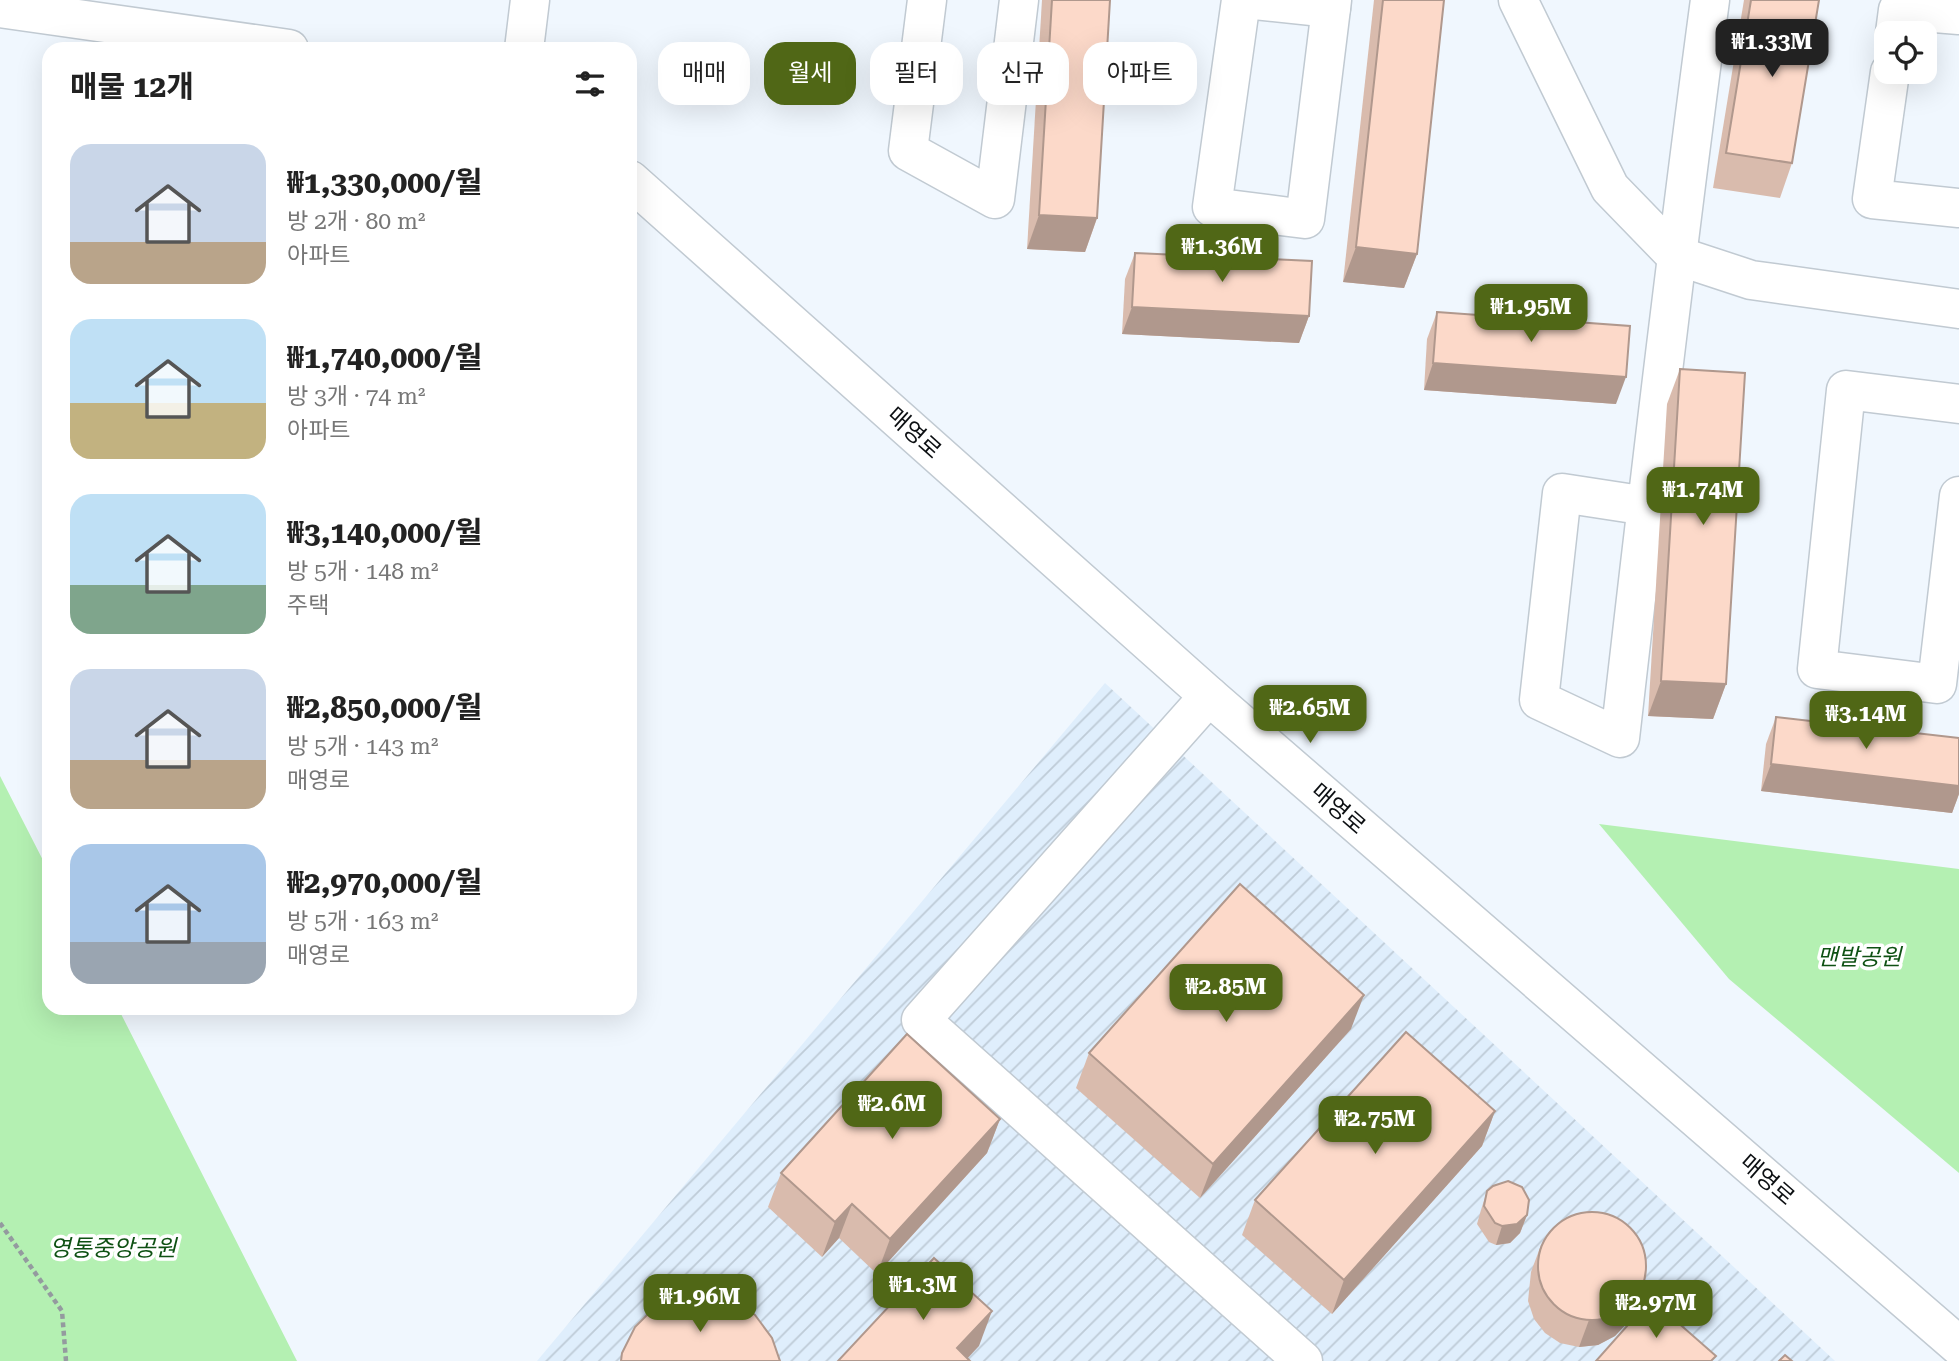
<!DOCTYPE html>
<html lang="ko">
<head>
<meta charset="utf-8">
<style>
  body { margin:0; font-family:"Roboto Serif","Noto Sans KR",serif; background:#f2f2f2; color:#222; height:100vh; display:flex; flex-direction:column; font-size:26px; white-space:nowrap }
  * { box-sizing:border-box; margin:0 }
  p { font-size:23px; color:#767676 }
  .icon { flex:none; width:38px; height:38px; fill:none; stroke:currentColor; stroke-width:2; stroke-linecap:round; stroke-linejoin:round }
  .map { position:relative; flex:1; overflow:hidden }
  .sheet { position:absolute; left:42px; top:42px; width:595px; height:973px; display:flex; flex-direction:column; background:#fff; border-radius:21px; box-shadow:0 7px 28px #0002 }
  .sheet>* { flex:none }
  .banner { position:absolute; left:658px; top:42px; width:665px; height:63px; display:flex; gap:14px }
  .buttons { position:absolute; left:1874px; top:21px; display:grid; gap:14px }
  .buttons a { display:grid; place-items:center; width:63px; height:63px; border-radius:14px; background:#fff; box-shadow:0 7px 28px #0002; font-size:35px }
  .price { position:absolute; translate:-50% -60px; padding:0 16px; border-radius:14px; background:#506716; color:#fff; font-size:23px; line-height:46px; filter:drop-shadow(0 2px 4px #0008) }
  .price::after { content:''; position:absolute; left:50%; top:42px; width:21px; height:16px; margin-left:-10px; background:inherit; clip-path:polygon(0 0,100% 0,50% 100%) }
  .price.current { background:#222; color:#fff }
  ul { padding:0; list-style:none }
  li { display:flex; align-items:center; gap:21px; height:175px; padding:0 28px }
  li span { display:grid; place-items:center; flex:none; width:196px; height:140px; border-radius:21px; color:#555 }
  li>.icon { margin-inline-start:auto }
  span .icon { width:84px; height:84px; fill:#fffc; stroke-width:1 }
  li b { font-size:30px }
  h2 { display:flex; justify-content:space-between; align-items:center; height:84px; padding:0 28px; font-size:30px }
  .tag { padding:0 24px; border-radius:21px; background:#fff; box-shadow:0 7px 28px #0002; font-size:24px; line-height:63px }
  .tag.current { background:#506716; color:#fff }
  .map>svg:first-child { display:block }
  .industrial { fill:url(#industrial-furrows) }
  .park { fill:#b4f0b2 }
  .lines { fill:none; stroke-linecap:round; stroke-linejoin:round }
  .minor-casing { stroke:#c1cad2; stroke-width:41 }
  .path { stroke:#949a9f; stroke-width:4.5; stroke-dasharray:5 3.5; stroke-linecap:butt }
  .minor { stroke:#fff; stroke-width:38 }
  .wall { fill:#d9bbad }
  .shaded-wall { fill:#b0988d }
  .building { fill:#fcd9c9; stroke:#b0988d; stroke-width:2 }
  .labels { text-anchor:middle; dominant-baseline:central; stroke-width:7; stroke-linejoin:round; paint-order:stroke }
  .street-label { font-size:23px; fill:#0c0f12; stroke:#fff }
  .park-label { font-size:23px; font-style:italic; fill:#0e5113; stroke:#fff }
</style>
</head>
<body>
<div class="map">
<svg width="1959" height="1361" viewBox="0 0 1959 1361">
  <defs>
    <pattern id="industrial-furrows" width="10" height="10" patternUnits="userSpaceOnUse" patternTransform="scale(1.75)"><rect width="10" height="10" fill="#dfeefc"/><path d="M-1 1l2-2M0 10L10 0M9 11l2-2" fill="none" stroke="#becbd7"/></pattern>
  </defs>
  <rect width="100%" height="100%" fill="#f0f7fe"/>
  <path class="industrial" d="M1105 683 1835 1361H537Z"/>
  <g class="park">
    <path d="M0 776 49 872V1008H118L297 1361H0Z"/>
    <path d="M1599 824 1959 869V1173L1729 979Z"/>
  </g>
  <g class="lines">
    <defs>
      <g id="minor">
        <path d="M927 0 908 151 995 199 1019 0"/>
        <path d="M1241 0 1212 207 1305 219 1332 0"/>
        <path d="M1255 0 1331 8"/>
        <path d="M1518 0 1610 188 1675 255 1751 280 1959 309"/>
        <path d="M0 8 289 49"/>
        <path d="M1895 33 1898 10 1959 15"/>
        <path d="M524 49 530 0"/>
        <path d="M1890 72 1872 199 1959 208"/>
        <path d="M630 180 1209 696 1959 1346"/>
        <path d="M1959 404 1846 390 1817 669 1937 684 1959 496"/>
        <path d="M1647 506 1562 493 1539 700 1620 738C1648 492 1677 246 1710 0"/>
        <path d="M1209 696 921 1020 1303 1361"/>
      </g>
    </defs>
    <use href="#minor" class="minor-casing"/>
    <path class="path" d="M0 1223 62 1311 66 1361"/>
    <use href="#minor" class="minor"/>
  </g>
  <g class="wall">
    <path d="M1042 0H1110L1097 218 1085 252 1027 249Z"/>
    <path d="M1374 0H1444L1417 254 1404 288 1343 282Z"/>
    <path d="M1744 0H1819L1792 163 1780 198 1713 188Z"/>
    <path d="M1135 253 1309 316 1299 343 1122 334 1125 279Z"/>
    <path d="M1437 312 1616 404 1424 390 1427 339Z"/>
    <path d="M1680 369 1726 684 1713 719 1648 716 1667 404Z"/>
    <path d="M1776 717 1959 738V794L1952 813 1761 791 1766 744Z"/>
    <path d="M1351 1029 1200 1198 1076 1088 1089 1053Z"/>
    <path d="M1495 1111 1482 1146 1332 1314 1242 1235 1255 1200Z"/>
    <path d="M1000 1119 987 1153 877 1274 839 1238 822 1257 768 1207 781 1173Z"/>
    <path d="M1487 1191 1527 1215 1520 1233 1510 1243 1496 1245 1489 1242 1477 1224 1481 1210Z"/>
    <path d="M1541 1245 1639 1294 1629 1321 1615 1336 1598 1345 1579 1347 1560 1343 1545 1333 1534 1319 1528 1301 1531 1272Z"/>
  </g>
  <g class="shaded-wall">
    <path d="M1039 215 1097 218 1085 252 1027 249Z"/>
    <path d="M1356 247 1417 254 1404 288 1343 282Z"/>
    <path d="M1132 307 1309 316 1299 343 1122 334Z"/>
    <path d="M1433 363 1626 377 1616 404 1424 390Z"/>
    <path d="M1661 681 1726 684 1713 719 1648 716Z"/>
    <path d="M1771 764 1959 786V794L1952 813 1761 791Z"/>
    <path d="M1364 995 1351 1029 1200 1198 1213 1164Z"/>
    <path d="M1495 1111 1482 1146 1332 1314 1344 1280Z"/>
    <path d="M1000 1119 987 1153 877 1274 890 1239Z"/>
    <path d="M852 1204 839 1238 822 1257 835 1222Z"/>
    <path d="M1527 1215 1520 1233 1510 1243 1496 1245 1502 1226Z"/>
    <path d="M1639 1294 1629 1321 1615 1336 1598 1345 1579 1347 1589 1320Z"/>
    <path d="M992 1311 979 1346 965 1361 957 1348Z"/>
  </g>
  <g class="building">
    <path d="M1052 0H1110L1097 218 1039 215Z"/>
    <path d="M1383 0H1444L1417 254 1356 247Z"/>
    <path d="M1751 0H1819L1792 163 1726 153Z"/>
    <path d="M1135 253 1312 261 1309 316 1132 307Z"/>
    <path d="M1437 312 1630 326 1626 377 1433 363Z"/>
    <path d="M1680 369 1745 373 1726 684 1661 681Z"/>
    <path d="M1776 717 1959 738V786L1771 764Z"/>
    <path d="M1240 884 1364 995 1213 1164 1089 1053Z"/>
    <path d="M1406 1032 1495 1111 1344 1280 1255 1200Z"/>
    <path d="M907 1034 1000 1119 890 1239 852 1204 835 1222 781 1173Z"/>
    <path d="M1508 1181 1522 1187 1529 1200 1527 1215 1517 1224 1502 1226 1495 1223 1484 1206 1487 1191 1493 1186Z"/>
    <circle cx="1592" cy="1266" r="54"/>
    <path d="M934 1258 992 1311 957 1348 970 1361H838Z"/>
    <path d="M702 1295 730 1300 755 1315 772 1338 780 1361H621L622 1353 635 1327 649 1313 673 1299Z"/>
    <path d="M1651 1299 1716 1356 1711 1361H1596Z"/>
    <path d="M1785 1355 1792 1361H1779Z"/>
  </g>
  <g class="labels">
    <g class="street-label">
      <text transform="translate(914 433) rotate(42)">매영로</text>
      <text transform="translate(1338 809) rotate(41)">매영로</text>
      <text transform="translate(1767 1180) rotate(41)">매영로</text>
    </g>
    <g class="park-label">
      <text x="1859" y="957">맨발공원</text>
      <text x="113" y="1248">영통중앙공원</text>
    </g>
  </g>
</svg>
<div class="buttons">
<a><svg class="icon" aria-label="locate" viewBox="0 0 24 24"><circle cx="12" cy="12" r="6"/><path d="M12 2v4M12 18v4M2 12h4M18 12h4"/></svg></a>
</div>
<b class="price current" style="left:1772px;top:79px">₩1.33M</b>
<b class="price" style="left:1222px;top:284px">₩1.36M</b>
<b class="price" style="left:1531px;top:344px">₩1.95M</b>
<b class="price" style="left:1703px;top:527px">₩1.74M</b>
<b class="price" style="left:1310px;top:745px">₩2.65M</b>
<b class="price" style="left:1866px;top:751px">₩3.14M</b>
<b class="price" style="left:1226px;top:1024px">₩2.85M</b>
<b class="price" style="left:892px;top:1141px">₩2.6M</b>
<b class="price" style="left:1375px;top:1156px">₩2.75M</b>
<b class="price" style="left:923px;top:1322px">₩1.3M</b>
<b class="price" style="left:700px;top:1334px">₩1.96M</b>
<b class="price" style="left:1656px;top:1340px">₩2.97M</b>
<div class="banner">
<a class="tag">매매</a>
<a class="tag current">월세</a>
<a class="tag">필터</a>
<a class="tag">신규</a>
<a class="tag">아파트</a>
</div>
<section class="sheet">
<h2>매물 12개<svg class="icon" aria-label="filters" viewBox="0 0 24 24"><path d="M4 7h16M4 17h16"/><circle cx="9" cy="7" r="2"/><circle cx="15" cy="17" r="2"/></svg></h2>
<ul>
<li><span style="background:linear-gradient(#c9d6e8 70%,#b9a48a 0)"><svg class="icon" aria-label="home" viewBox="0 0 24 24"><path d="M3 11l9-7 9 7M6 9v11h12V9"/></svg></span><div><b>₩1,330,000/월</b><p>방 2개 · 80 m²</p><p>아파트</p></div></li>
<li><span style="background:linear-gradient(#bfe0f5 60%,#c2b280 0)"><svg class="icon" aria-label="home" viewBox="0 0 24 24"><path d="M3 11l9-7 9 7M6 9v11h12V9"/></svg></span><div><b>₩1,740,000/월</b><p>방 3개 · 74 m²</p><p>아파트</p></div></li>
<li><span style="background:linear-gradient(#bfe0f5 65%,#7fa58c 0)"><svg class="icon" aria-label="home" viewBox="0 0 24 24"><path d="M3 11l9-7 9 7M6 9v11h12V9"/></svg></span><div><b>₩3,140,000/월</b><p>방 5개 · 148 m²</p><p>주택</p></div></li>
<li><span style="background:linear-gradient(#c9d6e8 65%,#b9a48a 0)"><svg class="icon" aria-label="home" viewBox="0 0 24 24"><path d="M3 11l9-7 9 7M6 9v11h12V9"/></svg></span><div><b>₩2,850,000/월</b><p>방 5개 · 143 m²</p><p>매영로</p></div></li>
<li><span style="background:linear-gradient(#a9c7e8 70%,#9aa5b1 0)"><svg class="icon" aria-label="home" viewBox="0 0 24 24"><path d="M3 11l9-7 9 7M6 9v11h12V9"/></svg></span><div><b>₩2,970,000/월</b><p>방 5개 · 163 m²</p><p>매영로</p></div></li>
</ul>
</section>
</div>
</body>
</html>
